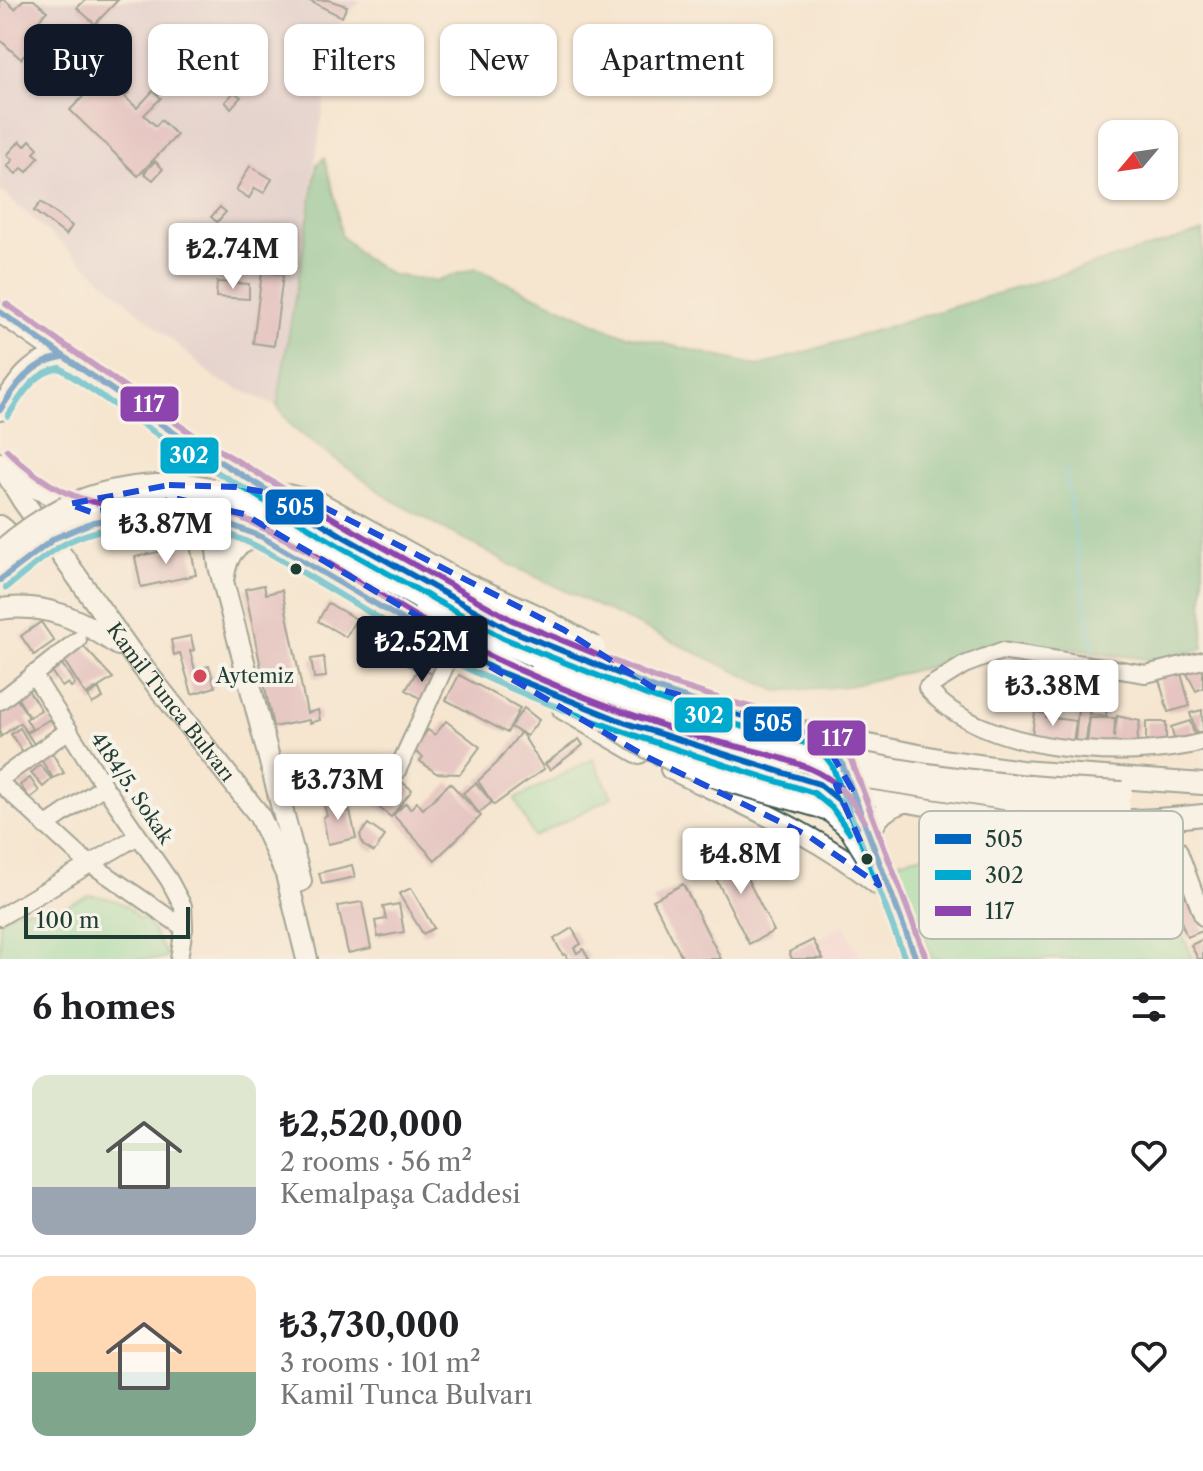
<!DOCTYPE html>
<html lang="en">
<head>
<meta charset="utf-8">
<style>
  body { margin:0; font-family:"Libre Caslon Text",serif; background:#f2f2f2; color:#202124; height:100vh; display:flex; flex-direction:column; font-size:30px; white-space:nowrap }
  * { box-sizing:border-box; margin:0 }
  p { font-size:26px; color:#757577 }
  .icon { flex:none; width:44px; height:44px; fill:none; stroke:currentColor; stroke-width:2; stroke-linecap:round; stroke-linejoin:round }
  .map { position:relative; height:959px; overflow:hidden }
  .details { display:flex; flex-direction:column; background:#fff; flex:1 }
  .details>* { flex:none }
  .top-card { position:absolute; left:24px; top:24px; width:800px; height:72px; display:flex; gap:16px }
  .needle { width:52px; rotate:241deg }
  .fabs { position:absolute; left:1098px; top:120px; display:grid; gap:16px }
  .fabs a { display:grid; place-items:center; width:80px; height:80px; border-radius:16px; background:#fff; box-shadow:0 2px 6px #0004; font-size:40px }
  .scale { position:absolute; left:24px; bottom:20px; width:166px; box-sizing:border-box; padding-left:8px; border:4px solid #1f3d34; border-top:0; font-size:22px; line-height:28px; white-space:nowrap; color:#1f3d34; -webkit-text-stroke:6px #f7f3e8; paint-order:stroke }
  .price { position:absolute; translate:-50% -68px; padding:0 18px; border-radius:8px; background:#fff; color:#222; font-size:26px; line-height:52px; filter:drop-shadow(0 2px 4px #0008) }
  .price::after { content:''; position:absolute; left:50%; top:48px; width:24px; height:18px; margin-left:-12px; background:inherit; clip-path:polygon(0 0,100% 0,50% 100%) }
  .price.on { background:#111827; color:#fff }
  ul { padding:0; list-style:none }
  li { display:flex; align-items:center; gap:24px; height:200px; padding:0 32px }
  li+li { border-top:2px solid #e0e0e0 }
  li span { display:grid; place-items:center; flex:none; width:224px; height:160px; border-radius:16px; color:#555 }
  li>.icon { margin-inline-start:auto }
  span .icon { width:96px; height:96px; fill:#fffc; stroke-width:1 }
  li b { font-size:34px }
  h2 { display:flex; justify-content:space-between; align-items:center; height:96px; padding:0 32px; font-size:34px }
  .chip { padding:0 28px; border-radius:16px; background:#fff; box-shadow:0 2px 6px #0004; font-size:28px; line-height:72px }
  .chip.on { background:#111827; color:#fff }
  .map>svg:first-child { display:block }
  .built { fill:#f5cfda }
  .industrial { fill:#d1bdcb }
  .green { fill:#87dda1; stroke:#538d6a; stroke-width:2 }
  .forest { fill:#6dbc87; stroke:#467c5e; stroke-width:2 }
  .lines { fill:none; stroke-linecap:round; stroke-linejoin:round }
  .stream { stroke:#53c1c9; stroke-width:3 }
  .building { fill:#d19baf }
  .minor-casing { stroke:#3f564b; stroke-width:20 }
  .major-casing { stroke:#3f564b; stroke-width:24 }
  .minor { stroke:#fff; stroke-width:16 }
  .major { stroke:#fff; stroke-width:20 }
  .major-bridge-casing { stroke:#3f564b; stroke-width:24; stroke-linecap:butt }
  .major-bridge { stroke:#fff; stroke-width:20 }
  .bus-1-casing { stroke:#f7f3e8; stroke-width:12 }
  .bus-2-casing { stroke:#f7f3e8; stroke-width:12 }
  .bus-3-casing { stroke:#f7f3e8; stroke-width:12 }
  .bus-1 { stroke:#0065bd; stroke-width:6 }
  .bus-2 { stroke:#00a9ce; stroke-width:6 }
  .bus-3 { stroke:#8e44ad; stroke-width:6 }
  .marked { fill:none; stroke:#1d4ed8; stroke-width:6; stroke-dasharray:16 10; stroke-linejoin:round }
  .bus-dot { fill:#1f3d34; stroke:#f7f3e8; stroke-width:3 }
  .poi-dot { fill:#d1495b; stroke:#f7f3e8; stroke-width:3 }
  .labels { text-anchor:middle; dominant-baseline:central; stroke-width:8; stroke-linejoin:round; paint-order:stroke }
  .poi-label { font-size:20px; fill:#1f3d34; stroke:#f7f3e8; text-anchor:start }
  .street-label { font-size:20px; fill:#1f3d34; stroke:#f7f3e8 }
  .key { fill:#f7f3e8; stroke:#b6bcb2; stroke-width:2 }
  .key-label { font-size:22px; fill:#1f3d34 }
  .line-badge { stroke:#f7f3e8; stroke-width:3 }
  .badge-label { font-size:22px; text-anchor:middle; font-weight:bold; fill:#fff }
</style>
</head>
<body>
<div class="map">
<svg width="1203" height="959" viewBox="0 0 1203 959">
  <rect width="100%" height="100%" fill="#f7f3e8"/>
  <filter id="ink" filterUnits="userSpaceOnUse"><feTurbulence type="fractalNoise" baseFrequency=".0125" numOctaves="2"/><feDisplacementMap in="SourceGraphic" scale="16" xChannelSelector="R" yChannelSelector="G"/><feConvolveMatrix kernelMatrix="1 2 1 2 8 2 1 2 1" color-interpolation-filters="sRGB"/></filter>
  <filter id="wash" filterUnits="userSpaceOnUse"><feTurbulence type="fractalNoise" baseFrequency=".006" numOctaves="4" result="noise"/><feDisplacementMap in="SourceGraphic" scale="32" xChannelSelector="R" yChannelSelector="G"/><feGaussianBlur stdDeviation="1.8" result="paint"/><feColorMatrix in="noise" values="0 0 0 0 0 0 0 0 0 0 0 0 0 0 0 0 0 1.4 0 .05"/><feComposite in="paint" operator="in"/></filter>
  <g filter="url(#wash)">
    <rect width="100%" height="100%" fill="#f5e6d0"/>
    <path class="built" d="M844 925 862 959H782Z"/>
    <path class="industrial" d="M0 0H361L336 28 277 406 216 379 0 190Z"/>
    <g class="green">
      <path d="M593 759 612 797 534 837 515 799Z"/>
      <path d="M1024 832 1152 847 1166 899 1193 959H932L898 861Z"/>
      <path d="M90 895C112 898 126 901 139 920L145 917 167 956 162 959H0V919L19 910 41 908 55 911Z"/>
    </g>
    <path class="forest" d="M324 158 336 201 341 235 363 257 392 275 435 281 475 268 615 332 759 366 1203 231V648L1161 661 1010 641 929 667 848 686 777 691 511 565 390 499 293 428 277 406 317 164Z"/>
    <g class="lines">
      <path class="stream" d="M1065 470 1094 660"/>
    </g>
    <g id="blocks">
      <g class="building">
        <path d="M0 0H5L15 9 23 0H34L47 11 34 25 44 33 21 59 0 40Z"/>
        <path d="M85 0H118L95 24 77 8Z"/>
        <path d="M308 0H328L347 6 342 17Z"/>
        <circle cx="62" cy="28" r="5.5"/>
        <path d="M91 28 112 46 101 59 79 41Z"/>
        <path d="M47 63 60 75 49 87 36 75Z"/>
        <path d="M109 70 130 91 125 97 137 108 153 91 161 98 144 115 156 126 161 120 177 135 138 176 70 110Z"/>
        <path d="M234 92 241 97 231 108 225 102Z"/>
        <path d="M30 140 38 148 34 153 39 157 27 172 22 168 16 174 7 166 13 160 7 155 20 141 25 146Z"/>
        <path d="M155 161 163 169 153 180 144 173Z"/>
        <path d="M250 166 272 179 264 193 255 188 249 198 236 190Z"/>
        <path d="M41 202 72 226 66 235 34 211Z"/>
        <path d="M220 207 226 212 217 222 211 217Z"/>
        <circle cx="231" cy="238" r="6"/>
        <path d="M262 272 283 275 274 346 253 343Z"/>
        <path d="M217 282 249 284V299L216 297Z"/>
        <path d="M190 545 196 575 141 587 135 557Z"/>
        <path d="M264 585 266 594 282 590 307 713 318 710 320 720 310 723 309 720 273 727 245 589Z"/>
        <path d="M328 603 356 619 346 637 318 621Z"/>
        <path d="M41 622 54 641 34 655 21 636Z"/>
        <path d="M191 636 194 650 190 651 195 670 209 666 215 687 192 694 180 653 174 655 171 640Z"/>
        <path d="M404 645 423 655 415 669 396 659Z"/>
        <path d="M84 647 113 678 86 695 63 659Z"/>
        <path d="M324 657 326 677 314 678 311 659Z"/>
        <path d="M60 661 75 684 71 687 68 683 62 687 49 668Z"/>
        <path d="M1203 666V688L1196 691 1187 674Z"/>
        <path d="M419 667 438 677 425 701 406 690Z"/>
        <path d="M1181 673 1190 706 1168 712 1159 679Z"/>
        <path d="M459 675 520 708 507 733 446 700Z"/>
        <path d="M27 688 41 710 29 717 16 695Z"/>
        <path d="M99 689 103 698 92 704 88 696Z"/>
        <path d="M16 698 29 717 26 719 32 729 26 732 20 723 0 737V709Z"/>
        <path d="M1092 707 1107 708 1106 716 1091 715Z"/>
        <path d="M524 708 539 720 527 736 510 727Z"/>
        <path d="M1078 710 1089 711 1086 742 1075 741Z"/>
        <path d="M1202 710 1203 731 1196 733 1190 713Z"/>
        <path d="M1035 712 1046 714V717L1076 721 1073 742 1032 736Z"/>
        <path d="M1117 716 1140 721 1136 745 1113 741 1112 744 1087 743 1090 718H1115L1114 738Z"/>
        <path d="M50 719 57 730 34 744 27 733Z"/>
        <path d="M446 721 480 747 460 774 436 773 420 761 423 757 413 750 428 730 435 735Z"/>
        <path d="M1190 721 1195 737 1175 743 1171 727Z"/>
        <rect x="1146" y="722" width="20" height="22"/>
        <path d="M20 728 32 748 23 753 11 734Z"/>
        <path d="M521 732 544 769 494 805 478 781 496 764Z"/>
        <path d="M579 739 583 745 550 770 545 764Z"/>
        <path d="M51 751 64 773 53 778 39 757Z"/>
        <path d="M40 765 52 779 43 787 31 773Z"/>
        <path d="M393 775 412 790 391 817 372 802Z"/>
        <path d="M30 778 39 791 30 798 20 785Z"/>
        <path d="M450 783 481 816 435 860 393 815 406 803 410 809 417 802 423 809Z"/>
        <path d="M476 783 492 802 479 813 463 793Z"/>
        <path d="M334 784 341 796 322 800 319 787Z"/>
        <path d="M341 797 345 812 350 811 356 838 328 844 323 817 327 816 323 801Z"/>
        <path d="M368 824 385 836 374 852 363 845 360 835Z"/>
        <path d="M732 849 774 931 749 944 707 861Z"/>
        <path d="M1176 857 1184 882 1166 887 1159 862Z"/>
        <path d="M352 865 355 877 322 884 319 873Z"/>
        <path d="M683 884 721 959H683L653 900Z"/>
        <path d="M411 888 434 928 423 934 399 894Z"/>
        <path d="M1189 895 1203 931 1187 937 1173 901Z"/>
        <path d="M362 902 371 948 348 953 338 906Z"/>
        <path d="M399 904 404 932 378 937 375 921 386 919 383 907Z"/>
        <path d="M572 928 581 944 574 948 577 953 583 949 589 959H568L565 954 563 955 554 939Z"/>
        <path d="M1203 939V959H1198L1191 945Z"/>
        <path d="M813 940 823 959H792L789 952Z"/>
      </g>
    </g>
  </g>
  <g filter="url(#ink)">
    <use href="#blocks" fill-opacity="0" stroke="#3f564b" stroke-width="2"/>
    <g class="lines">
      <defs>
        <g id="minor">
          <path d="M1203 660 1146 674 1001 651 964 665 927 688C980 753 1127 762 1203 742"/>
          <path d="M33 674 104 786 169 880 183 906 184 928 179 959"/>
          <path d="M0 701 78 640"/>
          <path d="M397 771 453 649"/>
          <path d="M0 779 69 730"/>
          <path d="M0 783 81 857 184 928"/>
          <path d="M45 826 104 786"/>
          <path d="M1178 849 1203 917"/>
          <path d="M0 917 138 836"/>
        </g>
        <g id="major">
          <path d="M0 312 187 442 238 473"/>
          <path d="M0 410C16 386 31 359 62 357"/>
          <path id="s1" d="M0 463 23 501 133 655 259 815 286 874 307 959"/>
          <path d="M9 467 32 486 80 509"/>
          <path d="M212 512 214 511V528L219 566 301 881"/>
          <path d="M307 515 532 640 652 687 721 710 822 737 833 748 841 761 916 959"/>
          <path d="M0 526C11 534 17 543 18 556"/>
          <path d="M79 527C119 513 171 506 213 518 252 529 287 552 322 573 373 603 423 635 477 661"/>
          <path d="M224 576C227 552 238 540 262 537"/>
          <path d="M0 609C46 602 82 620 118 645"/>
          <path d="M532 685C742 770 973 842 1203 815"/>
          <path d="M563 709 639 753"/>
          <path d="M818 735 949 761 1021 771 1203 784"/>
          <path d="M671 769C743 804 817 834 879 885"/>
          <path d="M870 835C876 815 887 807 907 801"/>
        </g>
      </defs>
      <use href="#minor" class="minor-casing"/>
      <use href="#major" class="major-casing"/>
      <use href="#minor" class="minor"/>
      <use href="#major" class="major"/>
      <defs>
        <g id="major-bridge">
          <path d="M236 487 287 495 320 503 454 578 534 614 595 647"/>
          <path d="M0 551C49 509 93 488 157 485 169 485 182 483 194 485 253 494 300 529 350 559 394 585 437 610 482 633 575 678 672 712 771 739 802 748 833 757 864 763 950 780 1036 788 1122 792"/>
          <path d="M0 570C67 507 155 481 243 513 268 522 290 538 313 552"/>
          <path d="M423 615 463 644 547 687"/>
          <path d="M539 672 584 695 680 730 861 777 1011 800 1120 807"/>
          <path d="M576 701 642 745 681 765 720 779 829 810 850 829 866 855"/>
        </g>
      </defs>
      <use href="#major-bridge" class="major-bridge-casing"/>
      <use href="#major-bridge" class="major-bridge"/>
      <defs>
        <g id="bus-1">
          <path d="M0 312 187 442 346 538 508 629 652 687 721 710 822 737 841 761 916 959"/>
          <path d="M0 410C16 385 31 362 62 357"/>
          <path d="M0 580 55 538 93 522 151 513H182L213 518 262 537 435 639 497 671 626 723 819 784 840 801 857 827"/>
        </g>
        <g id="bus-2">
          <path d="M8 416C22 395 34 372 60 368L182 451 341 547 503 638 649 696 718 720 817 746 832 765 905 959"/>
          <path d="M6 588C23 575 40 559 59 547 92 527 144 520 182 523 233 528 277 557 320 583 377 616 434 654 494 681 598 727 706 759 814 793L832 808 849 832"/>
        </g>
        <g id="bus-3">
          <path d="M6 304 192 434 351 529 512 620 655 678 724 700 826 728 841 742 850 757 925 955"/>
          <path d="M7 450C42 486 85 508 136 506 164 504 192 501 220 510 298 537 365 589 437 629 514 672 598 704 682 732 721 745 795 756 826 777 844 789 854 804 865 822"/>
        </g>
      </defs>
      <use href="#bus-1" class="bus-1-casing"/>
      <use href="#bus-2" class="bus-2-casing"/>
      <use href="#bus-3" class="bus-3-casing"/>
      <use href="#bus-1" class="bus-1"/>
      <use href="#bus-2" class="bus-2"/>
      <use href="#bus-3" class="bus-3"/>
    </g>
  </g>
  <path d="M0 0H1203V959H0ZM169 485 236 487 310 500 564 630 652 687 822 737 852 789 836 785 879 885 807 835 647 757 442 639 445 632 244 514 178 499 91 512 69 504Z" fill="#f5e6d0" fill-opacity=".55" fill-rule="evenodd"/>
  <path class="marked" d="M169 485 236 487 310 500 564 630 652 687 822 737 852 789 836 785 879 885 807 835 647 757 442 639 445 632 244 514 178 499 91 512 69 504Z"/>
  <g class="bus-dot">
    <circle cx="296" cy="569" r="7"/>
    <circle cx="867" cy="859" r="7"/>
  </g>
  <circle class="poi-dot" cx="200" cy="676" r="8"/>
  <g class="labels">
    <g class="poi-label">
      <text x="216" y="676">Aytemiz</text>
    </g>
    <g class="street-label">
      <text stroke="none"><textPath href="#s1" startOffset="294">Kamil Tunca Bulvarı</textPath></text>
      <text transform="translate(132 788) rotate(56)">4184/5. Sokak</text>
    </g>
  </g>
  <rect x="919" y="811" width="264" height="128" rx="12" class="key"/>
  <rect x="935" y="834" width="36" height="10" fill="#0065bd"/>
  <rect x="935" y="870" width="36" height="10" fill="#00a9ce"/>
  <rect x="935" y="906" width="36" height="10" fill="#8e44ad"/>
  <g class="key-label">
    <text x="985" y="847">505</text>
    <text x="985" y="883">302</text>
    <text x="985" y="919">117</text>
  </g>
  <g class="line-badge">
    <rect x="119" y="385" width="61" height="38" rx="8" fill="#8e44ad"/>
    <rect x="159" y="436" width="61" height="39" rx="8" fill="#00a9ce"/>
    <rect x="264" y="488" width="61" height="38" rx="8" fill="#0065bd"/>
    <rect x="673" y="696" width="61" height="38" rx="8" fill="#00a9ce"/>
    <rect x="742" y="705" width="61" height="38" rx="8" fill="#0065bd"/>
    <rect x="806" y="719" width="61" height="38" rx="8" fill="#8e44ad"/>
  </g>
  <g class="badge-label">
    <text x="149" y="412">117</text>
    <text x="189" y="463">302</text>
    <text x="295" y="515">505</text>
    <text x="704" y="723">302</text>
    <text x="773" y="731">505</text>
    <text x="837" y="746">117</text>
  </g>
</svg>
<div class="fabs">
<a><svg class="needle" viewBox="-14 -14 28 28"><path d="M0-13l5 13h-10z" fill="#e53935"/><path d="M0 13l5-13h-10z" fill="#757577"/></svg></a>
</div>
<div class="scale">100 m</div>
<b class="price" style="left:233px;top:291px">₺2.74M</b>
<b class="price" style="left:166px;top:566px">₺3.87M</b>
<b class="price on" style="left:422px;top:684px">₺2.52M</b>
<b class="price" style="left:1053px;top:728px">₺3.38M</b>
<b class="price" style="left:338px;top:822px">₺3.73M</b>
<b class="price" style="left:741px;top:896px">₺4.8M</b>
<div class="top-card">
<a class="chip on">Buy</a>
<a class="chip">Rent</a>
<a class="chip">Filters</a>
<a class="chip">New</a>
<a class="chip">Apartment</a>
</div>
</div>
<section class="details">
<h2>6 homes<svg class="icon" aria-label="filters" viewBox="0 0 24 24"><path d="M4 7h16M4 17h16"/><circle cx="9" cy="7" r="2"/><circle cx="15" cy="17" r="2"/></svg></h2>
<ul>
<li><span style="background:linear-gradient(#dfe7d0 70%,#9aa5b1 0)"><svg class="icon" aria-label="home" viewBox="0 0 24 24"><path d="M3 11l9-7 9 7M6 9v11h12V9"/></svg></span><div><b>₺2,520,000</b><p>2 rooms · 56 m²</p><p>Kemalpaşa Caddesi</p></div><svg class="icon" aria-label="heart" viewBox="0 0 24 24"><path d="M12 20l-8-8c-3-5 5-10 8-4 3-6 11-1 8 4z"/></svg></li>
<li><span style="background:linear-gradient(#ffd9b3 60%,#7fa58c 0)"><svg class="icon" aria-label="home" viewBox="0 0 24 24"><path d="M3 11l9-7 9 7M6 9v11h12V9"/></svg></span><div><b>₺3,730,000</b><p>3 rooms · 101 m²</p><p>Kamil Tunca Bulvarı</p></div><svg class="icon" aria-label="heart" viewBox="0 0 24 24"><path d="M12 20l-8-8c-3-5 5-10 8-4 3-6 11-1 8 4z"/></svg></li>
</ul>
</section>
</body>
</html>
